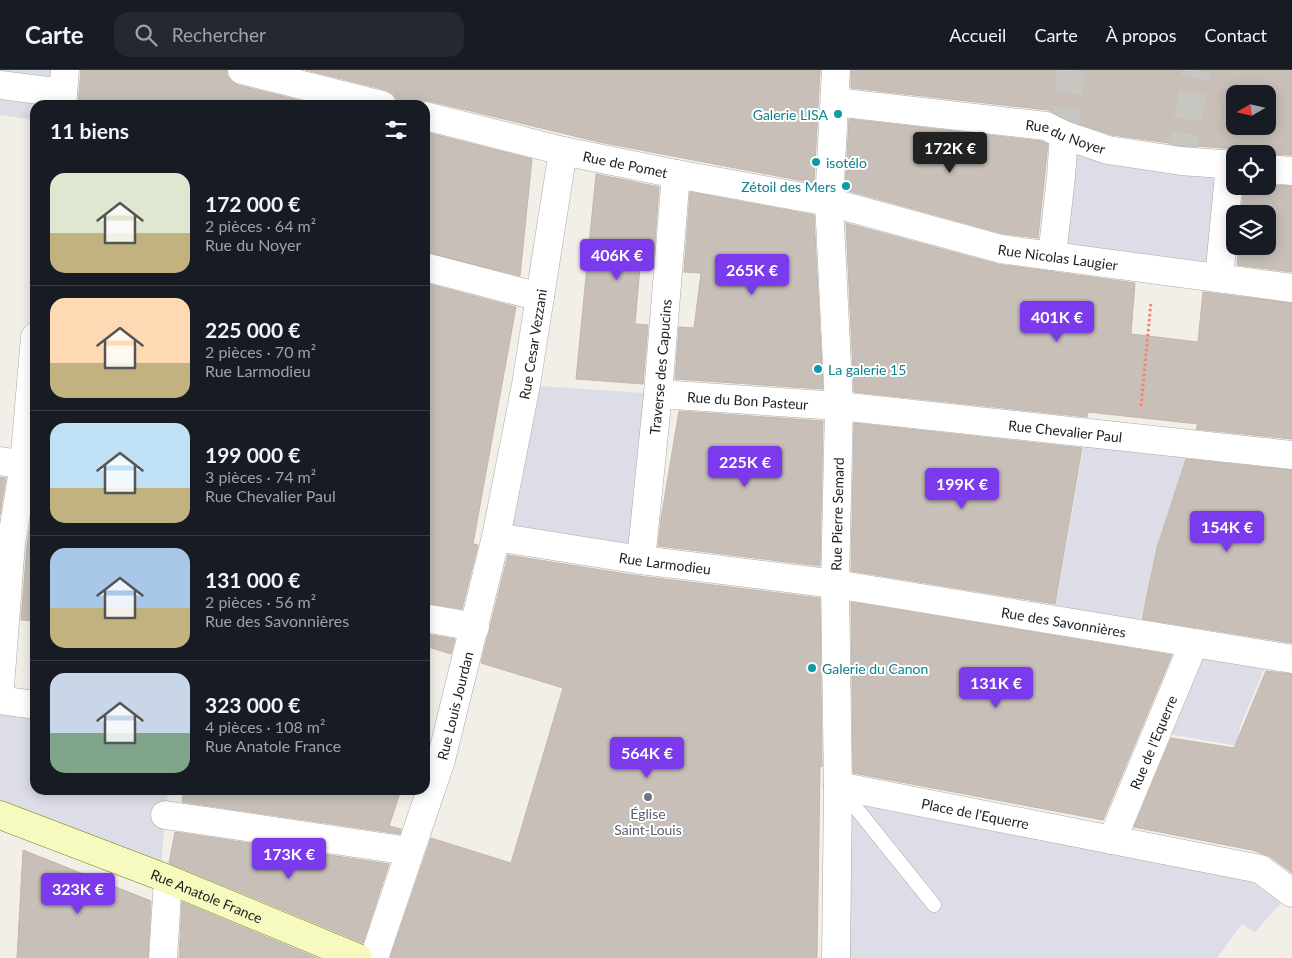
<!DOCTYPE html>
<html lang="fr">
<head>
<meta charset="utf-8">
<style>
  body { margin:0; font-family:Lato,sans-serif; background:#242831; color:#f1f3f6; height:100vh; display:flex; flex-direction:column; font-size:19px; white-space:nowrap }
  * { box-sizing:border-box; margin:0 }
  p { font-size:16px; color:#9ea1a6 }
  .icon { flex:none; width:28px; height:28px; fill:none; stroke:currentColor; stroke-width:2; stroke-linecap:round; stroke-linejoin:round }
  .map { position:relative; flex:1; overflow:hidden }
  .details { position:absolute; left:30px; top:30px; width:400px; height:695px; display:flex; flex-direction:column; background:#171b24; border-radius:15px; box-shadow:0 2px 12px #0003 }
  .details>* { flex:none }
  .needle { width:32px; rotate:261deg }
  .buttons { position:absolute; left:1226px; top:15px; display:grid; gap:10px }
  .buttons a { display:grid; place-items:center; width:50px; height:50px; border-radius:10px; background:#171b24; box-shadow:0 2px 12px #0003; font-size:25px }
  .price { position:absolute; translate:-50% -42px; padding:0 11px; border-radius:5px; background:#7c3aed; color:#fff; font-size:16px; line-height:32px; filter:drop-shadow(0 1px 2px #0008) }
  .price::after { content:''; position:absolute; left:50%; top:30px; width:15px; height:11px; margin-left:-8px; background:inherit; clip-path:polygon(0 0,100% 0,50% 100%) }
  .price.selected { background:#222; color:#fff }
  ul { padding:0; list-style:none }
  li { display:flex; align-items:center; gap:15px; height:125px; padding:0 20px }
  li+li { border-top:1px solid #363941 }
  li span { display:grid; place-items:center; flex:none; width:140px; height:100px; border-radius:15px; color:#555 }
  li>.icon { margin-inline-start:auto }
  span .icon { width:60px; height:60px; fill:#fffc; stroke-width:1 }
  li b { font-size:21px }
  h2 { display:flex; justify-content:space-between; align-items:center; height:60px; padding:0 20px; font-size:21px }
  header { display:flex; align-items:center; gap:30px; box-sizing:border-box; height:70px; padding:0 25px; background:#171b24; border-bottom:1px solid #363941 }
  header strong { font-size:24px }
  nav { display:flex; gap:28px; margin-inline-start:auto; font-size:18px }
  .search { width:350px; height:45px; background:#242831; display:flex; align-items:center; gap:12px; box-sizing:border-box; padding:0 18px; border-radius:15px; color:#9ea1a6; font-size:19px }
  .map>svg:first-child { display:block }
  .plaza { fill:#dddde8 }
  .building { fill:#c7bfb8; stroke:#c4b6ab; fill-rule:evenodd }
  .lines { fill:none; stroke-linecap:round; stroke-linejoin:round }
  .street-tunnel { stroke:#c8c6c1; stroke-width:28; stroke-dasharray:28 14; stroke-linecap:butt }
  .lane-casing { stroke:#a9a9a9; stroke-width:15 }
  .street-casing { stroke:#a9a9a9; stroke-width:29 }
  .secondary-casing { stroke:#707d05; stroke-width:29 }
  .path { stroke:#fa8072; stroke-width:3; stroke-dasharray:2.5 2.5; stroke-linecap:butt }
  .lane { stroke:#fff; stroke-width:14 }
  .street { stroke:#fff; stroke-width:28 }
  .secondary { stroke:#f7fabf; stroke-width:28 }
  .culture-dot { fill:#0f9aa8; stroke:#fff; stroke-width:2 }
  .worship-dot { fill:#6b7280; stroke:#fff; stroke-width:2 }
  .labels { text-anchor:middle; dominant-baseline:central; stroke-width:4; stroke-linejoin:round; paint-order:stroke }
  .culture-label { font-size:14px; fill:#0d838f; stroke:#fff; text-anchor:start }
  .street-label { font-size:14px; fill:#222; stroke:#fff }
  .worship-label { font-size:14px; fill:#5b616d; stroke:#fff }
</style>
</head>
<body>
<header>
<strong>Carte</strong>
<div class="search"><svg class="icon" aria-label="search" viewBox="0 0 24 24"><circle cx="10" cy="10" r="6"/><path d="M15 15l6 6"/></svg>Rechercher</div>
<nav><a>Accueil</a><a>Carte</a><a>À propos</a><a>Contact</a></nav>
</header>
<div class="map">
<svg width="1292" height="888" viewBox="0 0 1292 888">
  <rect width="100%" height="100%" fill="#f2efe9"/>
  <g class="plaza">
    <path d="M0 0H65L62 35H35V50L0 45Z"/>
    <path d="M1064 65 1230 95 1219 208 1052 186Z"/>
    <path d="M526 315 658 324 641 490 496 467Z"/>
    <path d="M1086 363 1190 374 1136 563 1053 550Z"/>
    <path d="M1201 583 1266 595 1240 657 1237 676 1169 664Z"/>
    <path d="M0 630 35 635V720H168L160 806 0 745Z"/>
    <path d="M838 716 1260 799 1291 822 1255 862 1242 854 1217 888H836Z"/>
  </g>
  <g class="building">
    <path d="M81 0H227V5L231 11 238 15 318 35H78Z"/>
    <path d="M306 0H820L814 113 599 72 429 31H421L414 35H397V30L393 24 386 20Z"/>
    <path d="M851 0H1292V85L1245 84 1236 79 1183 75 1112 65 1070 51 1048 40 851 18ZM1235 24H1268V56H1235Z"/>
    <path d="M849 49 1041 71 1048 74 1038 168 1004 164 845 120Z"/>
    <path d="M425 62 532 89 520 206 425 182Z"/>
    <path d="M596 104 659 117 653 199 640 197 635 254 648 255 643 314 576 309Z"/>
    <path d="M1268 115 1292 116V202L1237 195 1239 176H1268V144H1241L1244 116H1268Z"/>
    <path d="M690 122 814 145 823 319 675 309 679 257 694 258 701 203 684 202Z"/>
    <path d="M846 153 997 194 1135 213 1131 264 1198 272 1203 222 1292 233V369L1196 359 1198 354 1088 342 1087 347 854 322Z"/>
    <path d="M425 213 516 237 473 474 478 475 462 539 425 533Z"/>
    <path d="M679 341 823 351 820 496 658 476 661 449Z"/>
    <path d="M854 353 1082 378 1055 534 851 501Z"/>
    <path d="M1186 389 1292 400V573L1142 549 1157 478Z"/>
    <path d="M0 407 6 408 0 445Z"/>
    <path d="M35 424V551L21 550 27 476Z"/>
    <path d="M508 485 639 506 820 528 822 697 820 696 817 888H390L431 768 511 793 563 618 481 593Z"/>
    <path d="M851 532 1172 585 1103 750 853 703Z"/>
    <path d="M425 564 455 569 451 584 425 576Z"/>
    <path d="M1266 601 1292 604V803L1269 786 1252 780 1134 757 1171 668 1234 678Z"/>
    <path d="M184 720H401L389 756 401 759 400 764 182 732Z"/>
    <path d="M175 762 389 794 363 873 169 793Z"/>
    <path d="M23 780 151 831 148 888H17Z"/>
    <path d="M182 832 317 888H179Z"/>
  </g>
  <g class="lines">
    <g class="street-tunnel">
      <path d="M1064 65 1071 0"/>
      <path d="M1181 91 1196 0"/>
    </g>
    <defs>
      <path id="lane" d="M840 718 934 835"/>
      <g id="street">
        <path d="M242 0 382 35"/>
        <path d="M0 15 63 23"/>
        <path id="s1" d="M835 32 1046 56 1064 65 1108 80 1181 91 1235 95"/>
        <path d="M62 35 65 0"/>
        <path id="s2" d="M425 46 563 81 676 104 829 132 1001 179 1292 218"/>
        <path d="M1268 99 1292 101"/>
        <path d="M1052 186 1061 107 1064 65"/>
        <path d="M425 197 540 227"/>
        <path d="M1219 208 1230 95"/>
        <path id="s3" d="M658 324 839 336 1292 385"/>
        <path d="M0 391 35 396"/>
        <path id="s4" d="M496 467 641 490 835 514 1292 589"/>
        <path id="s5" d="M641 490 658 324 676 104"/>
        <path d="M425 548 475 557"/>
        <path d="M0 617 11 474 24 395 35 267"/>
        <path d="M0 630 35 635"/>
        <path id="s6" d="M838 716 1260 799 1292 823"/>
        <path d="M165 745 409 781"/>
        <path id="s7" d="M1112 770 1194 573"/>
        <path d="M163 888 168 810"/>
        <path id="s8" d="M374 888 441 690 496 467 526 315 563 81"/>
        <path id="s9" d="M836 888 838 716 835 514 839 336 829 132 836 0"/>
      </g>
      <g id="secondary">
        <path id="s10" d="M0 745 160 806 358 888"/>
      </g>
    </defs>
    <use href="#lane" class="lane-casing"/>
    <use href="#street" class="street-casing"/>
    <use href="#secondary" class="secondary-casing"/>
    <path class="path" d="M1141 336 1151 232"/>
    <use href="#lane" class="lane"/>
    <use href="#street" class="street"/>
    <use href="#secondary" class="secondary"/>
  </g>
  <g class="culture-dot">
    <circle cx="838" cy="44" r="5"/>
    <circle cx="816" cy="92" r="5"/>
    <circle cx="846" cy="116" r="5"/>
    <circle cx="818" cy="299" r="5"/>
    <circle cx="812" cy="598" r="5"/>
  </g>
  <circle class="worship-dot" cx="648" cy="727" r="5"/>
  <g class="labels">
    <g class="culture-label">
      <text x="828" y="44" text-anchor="end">Galerie LISA</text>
      <text x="826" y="92">isotélo</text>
      <text x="836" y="116" text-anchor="end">Zétoil des Mers</text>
      <text x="828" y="299">La galerie 15</text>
      <text x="822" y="598">Galerie du Canon</text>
    </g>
    <g class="street-label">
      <text stroke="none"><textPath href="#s1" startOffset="234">Rue du Noyer</textPath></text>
      <text stroke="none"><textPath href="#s2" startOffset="206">Rue de Pomet</textPath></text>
      <text stroke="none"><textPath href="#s2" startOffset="649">Rue Nicolas Laugier</textPath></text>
      <text stroke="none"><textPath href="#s8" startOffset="635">Rue Cesar Vezzani</textPath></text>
      <text stroke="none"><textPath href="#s5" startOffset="194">Traverse des Capucins</textPath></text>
      <text stroke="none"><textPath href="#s3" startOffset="90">Rue du Bon Pasteur</textPath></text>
      <text stroke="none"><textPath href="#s3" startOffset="409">Rue Chevalier Paul</textPath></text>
      <text stroke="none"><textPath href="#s9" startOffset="444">Rue Pierre Semard</textPath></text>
      <text stroke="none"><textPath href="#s4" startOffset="171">Rue Larmodieu</textPath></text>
      <text stroke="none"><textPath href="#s4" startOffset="574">Rue des Savonnières</textPath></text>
      <text stroke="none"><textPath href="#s8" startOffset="265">Rue Louis Jourdan</textPath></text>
      <text stroke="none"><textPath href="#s7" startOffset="106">Rue de l'Equerre</textPath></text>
      <text stroke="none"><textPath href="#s6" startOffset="140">Place de l'Equerre</textPath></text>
      <text stroke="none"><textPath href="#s10" startOffset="222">Rue Anatole France</textPath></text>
    </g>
    <g class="worship-label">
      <text x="648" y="743">Église<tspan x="648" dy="16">Saint-Louis</tspan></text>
    </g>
  </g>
</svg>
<div class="buttons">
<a><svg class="needle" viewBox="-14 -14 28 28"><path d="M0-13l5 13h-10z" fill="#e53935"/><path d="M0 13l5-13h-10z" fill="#9ea1a6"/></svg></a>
<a><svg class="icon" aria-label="locate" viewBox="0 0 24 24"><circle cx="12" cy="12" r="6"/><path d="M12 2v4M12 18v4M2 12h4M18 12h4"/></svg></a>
<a><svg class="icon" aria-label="layers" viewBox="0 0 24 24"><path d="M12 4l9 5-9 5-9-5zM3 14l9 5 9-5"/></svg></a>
</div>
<b class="price selected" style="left:950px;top:104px">172K €</b>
<b class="price" style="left:617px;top:211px">406K €</b>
<b class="price" style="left:752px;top:226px">265K €</b>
<b class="price" style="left:1057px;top:273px">401K €</b>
<b class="price" style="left:745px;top:418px">225K €</b>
<b class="price" style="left:962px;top:440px">199K €</b>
<b class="price" style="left:1227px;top:483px">154K €</b>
<b class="price" style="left:996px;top:639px">131K €</b>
<b class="price" style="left:647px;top:709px">564K €</b>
<b class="price" style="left:289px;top:810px">173K €</b>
<b class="price" style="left:78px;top:845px">323K €</b>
<section class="details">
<h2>11 biens<svg class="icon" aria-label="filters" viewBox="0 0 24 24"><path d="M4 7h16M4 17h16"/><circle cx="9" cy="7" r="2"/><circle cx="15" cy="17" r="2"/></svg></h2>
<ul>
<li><span style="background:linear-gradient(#dfe7d0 60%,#c2b280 0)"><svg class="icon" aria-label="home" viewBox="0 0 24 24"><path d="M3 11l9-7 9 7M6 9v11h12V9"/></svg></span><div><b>172 000 €</b><p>2 pièces · 64 m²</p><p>Rue du Noyer</p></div></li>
<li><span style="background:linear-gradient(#ffd9b3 65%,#c2b280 0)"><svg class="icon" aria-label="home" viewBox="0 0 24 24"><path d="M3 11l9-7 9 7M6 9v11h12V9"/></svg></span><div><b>225 000 €</b><p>2 pièces · 70 m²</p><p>Rue Larmodieu</p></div></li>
<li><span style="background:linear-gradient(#bfe0f5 65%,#c2b280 0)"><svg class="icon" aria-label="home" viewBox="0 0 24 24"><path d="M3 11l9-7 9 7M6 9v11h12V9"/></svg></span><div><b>199 000 €</b><p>3 pièces · 74 m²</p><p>Rue Chevalier Paul</p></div></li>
<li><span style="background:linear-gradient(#a9c7e8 60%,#c2b280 0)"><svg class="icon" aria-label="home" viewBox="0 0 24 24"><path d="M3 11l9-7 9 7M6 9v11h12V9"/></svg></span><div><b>131 000 €</b><p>2 pièces · 56 m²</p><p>Rue des Savonnières</p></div></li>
<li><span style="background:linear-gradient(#c9d6e8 60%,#7fa58c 0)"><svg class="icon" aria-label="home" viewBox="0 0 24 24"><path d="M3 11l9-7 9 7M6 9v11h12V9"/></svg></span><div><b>323 000 €</b><p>4 pièces · 108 m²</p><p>Rue Anatole France</p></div></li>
</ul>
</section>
</div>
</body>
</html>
